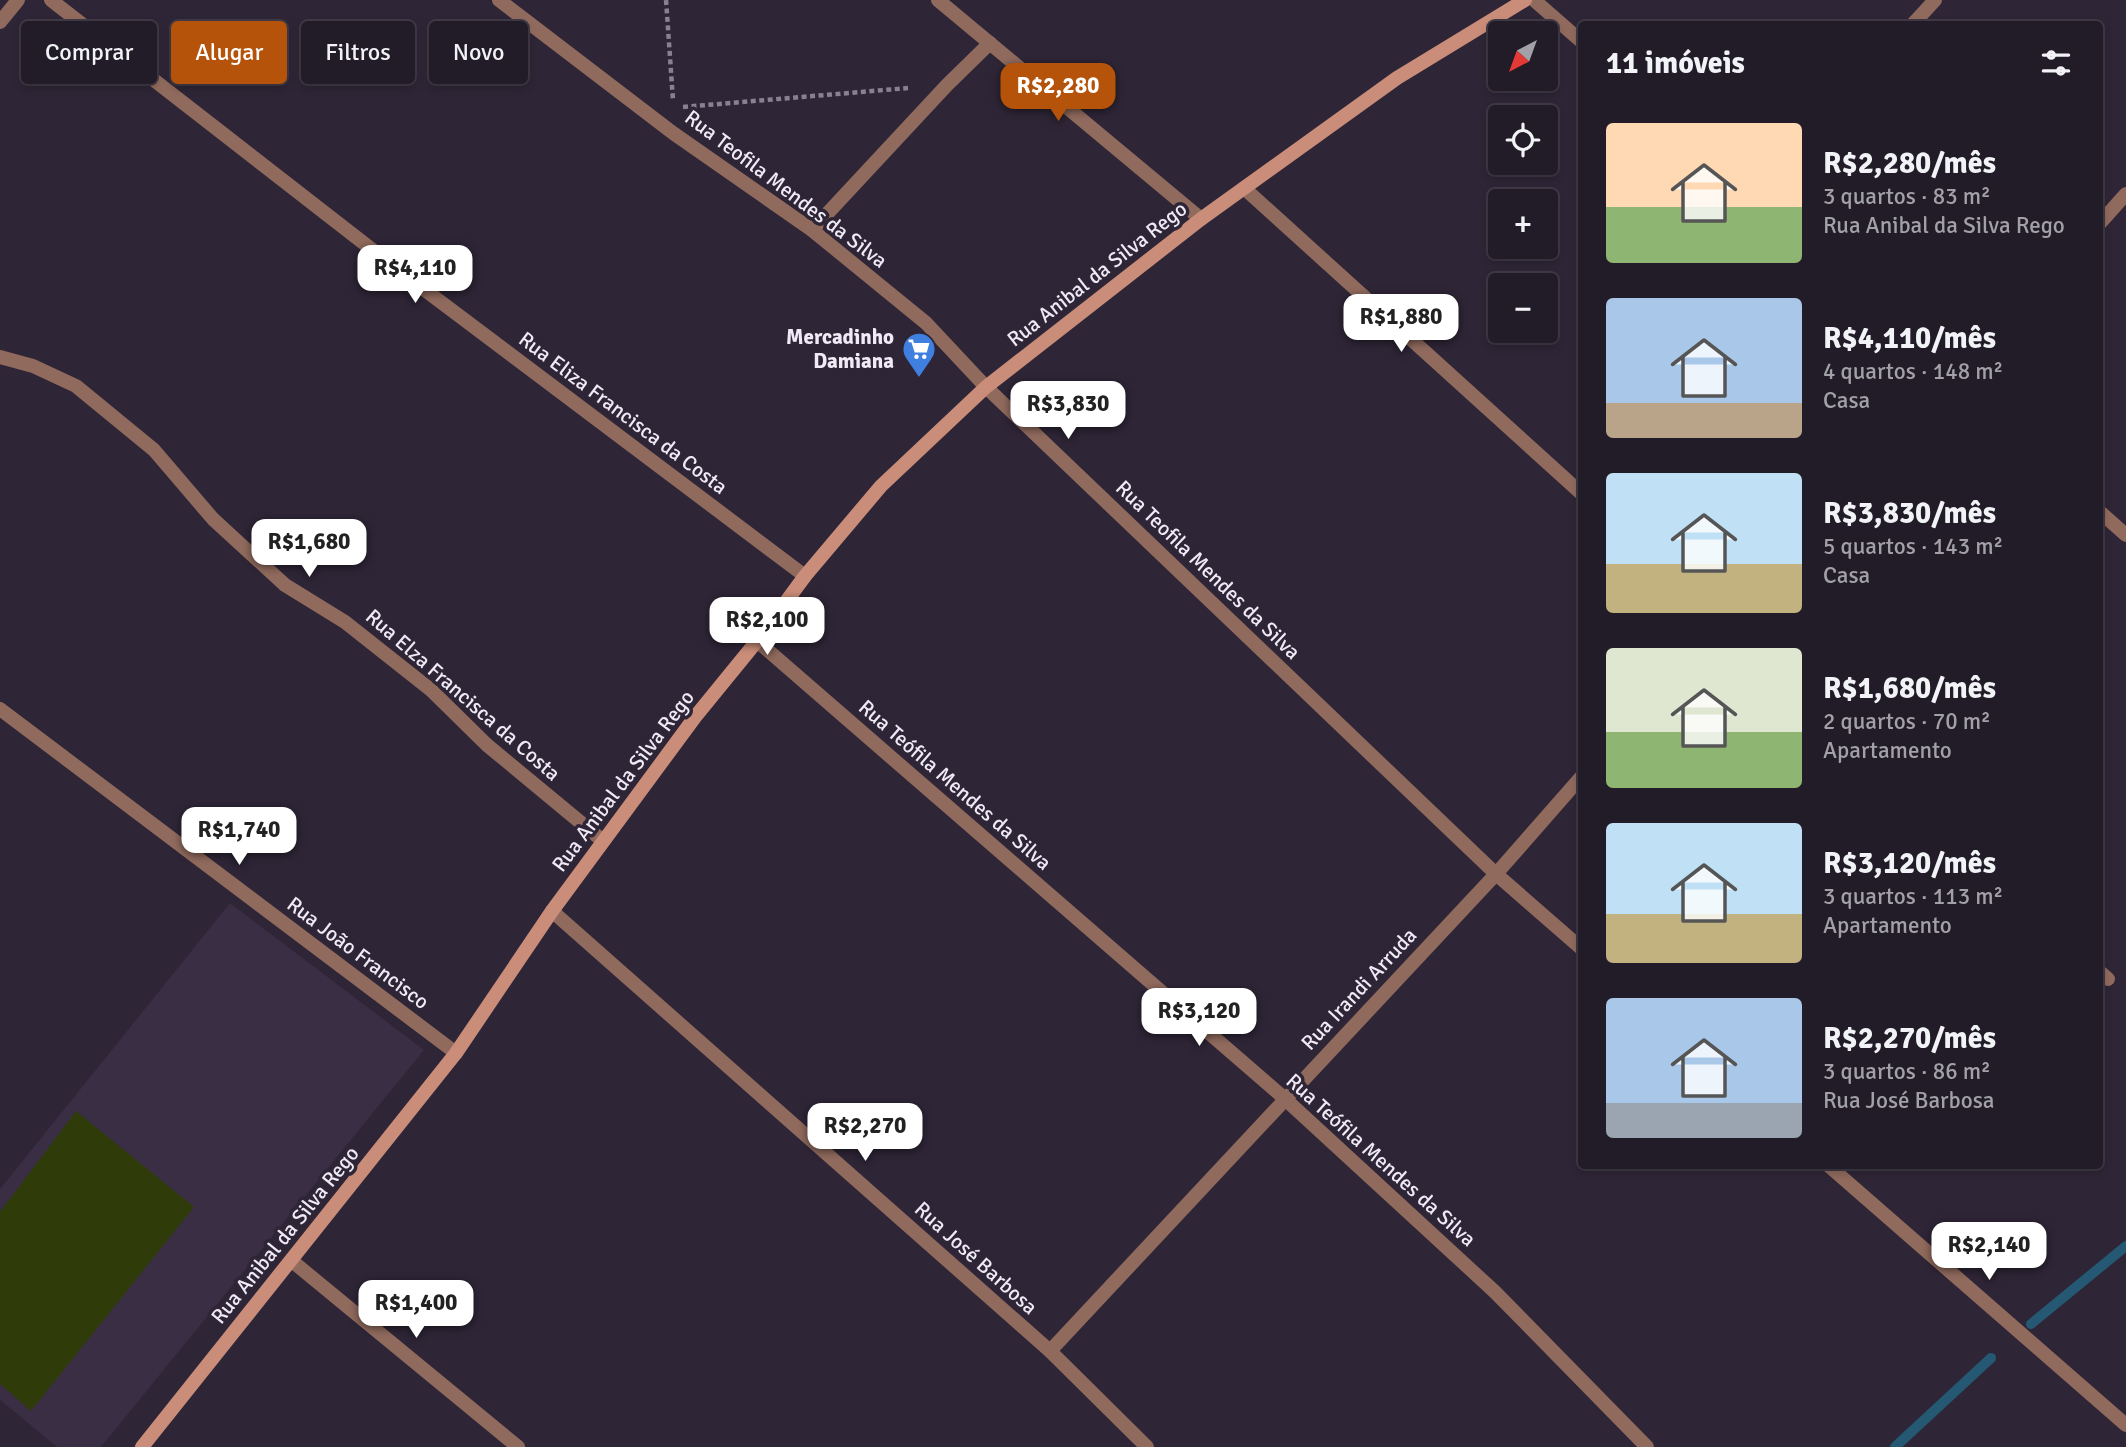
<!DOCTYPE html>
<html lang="pt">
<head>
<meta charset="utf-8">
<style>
  body { margin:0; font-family:Signika,sans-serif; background:#2e2934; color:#f1f3f6; height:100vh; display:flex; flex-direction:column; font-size:26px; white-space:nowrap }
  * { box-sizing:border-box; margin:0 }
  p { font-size:23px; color:#a2a1a8 }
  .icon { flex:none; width:38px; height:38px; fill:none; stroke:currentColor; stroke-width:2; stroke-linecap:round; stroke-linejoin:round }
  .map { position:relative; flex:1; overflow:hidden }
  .sheet { position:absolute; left:1578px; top:21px; width:525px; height:1148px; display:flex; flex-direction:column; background:#221c28; border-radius:7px; box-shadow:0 4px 10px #0003,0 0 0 2px #3f3a45 }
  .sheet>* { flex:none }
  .guide { position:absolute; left:21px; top:21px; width:665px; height:63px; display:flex; gap:14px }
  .needle { width:46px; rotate:221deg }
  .controls { position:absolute; left:1488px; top:21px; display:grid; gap:14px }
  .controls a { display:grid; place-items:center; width:70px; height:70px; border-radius:7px; background:#221c28; box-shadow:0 4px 10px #0003,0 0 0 2px #3f3a45; font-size:35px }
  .price { position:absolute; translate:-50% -60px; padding:0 16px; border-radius:14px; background:#fff; color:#222; font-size:23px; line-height:46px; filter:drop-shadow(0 2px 4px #0008) }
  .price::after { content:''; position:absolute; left:50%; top:42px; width:21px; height:16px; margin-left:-10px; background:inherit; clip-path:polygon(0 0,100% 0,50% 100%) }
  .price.current { background:#b45309; color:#fff }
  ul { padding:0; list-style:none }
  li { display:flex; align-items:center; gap:21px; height:175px; padding:0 28px }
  li span { display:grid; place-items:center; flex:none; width:196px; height:140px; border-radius:7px; color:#555 }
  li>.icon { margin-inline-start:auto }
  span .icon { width:84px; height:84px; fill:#fffc; stroke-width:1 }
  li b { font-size:30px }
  h2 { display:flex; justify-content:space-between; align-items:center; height:84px; padding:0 28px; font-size:30px }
  .tag { padding:0 24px; border-radius:7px; background:#221c28; box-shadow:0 4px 10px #0003,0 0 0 2px #3f3a45; font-size:24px; line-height:63px }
  .tag.current { background:#b45309; color:#fff }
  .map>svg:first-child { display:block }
  .built { fill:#392e44 }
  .green { fill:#303b0a }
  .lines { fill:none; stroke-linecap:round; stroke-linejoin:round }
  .stream { stroke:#245873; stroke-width:10 }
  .path { stroke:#888190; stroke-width:4.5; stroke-dasharray:5 3.5; stroke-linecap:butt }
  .street { stroke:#906a5d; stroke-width:14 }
  .secondary { stroke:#ca8d79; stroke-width:14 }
  .labels { text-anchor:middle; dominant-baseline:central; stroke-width:7; stroke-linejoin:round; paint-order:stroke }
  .street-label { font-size:21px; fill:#efeaf6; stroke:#2e2536 }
  .poi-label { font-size:21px; font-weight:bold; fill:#efeaf6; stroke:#2e2536; text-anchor:end }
</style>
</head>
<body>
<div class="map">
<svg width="2126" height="1447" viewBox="0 0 2126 1447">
  <rect width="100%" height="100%" fill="#2e2536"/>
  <path class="built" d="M230 903 424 1050 101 1447H57L0 1400V1189Z"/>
  <path class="green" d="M76 1111 194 1207 31 1411 0 1384V1212Z"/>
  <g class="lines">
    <g class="stream">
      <path d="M2031 1324 2126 1246"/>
      <path d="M1895 1447 1991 1358"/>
    </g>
    <g class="path">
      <path d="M666 0 673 100"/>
      <path d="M683 107 908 88"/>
    </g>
    <g class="street">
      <path d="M51 0 397 269 805 576"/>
      <path d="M499 0 673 133 812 230 926 323 986 387 1496 874 1582 949"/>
      <path d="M938 0 1201 219"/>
      <path d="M1534 0 1582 42"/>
      <path d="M0 22 18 0"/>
      <path d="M1913 24 1935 0"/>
      <path d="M1244 188 1582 494"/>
      <path d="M2100 223 2126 194"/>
      <path d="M812 230 947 85 990 43"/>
      <path d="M0 357 33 366 76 386 154 450 213 519 285 585 345 622 431 690 487 745 603 841"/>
      <path d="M2100 512 2126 535"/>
      <path d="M757 641 1284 1098 1495 1292 1647 1447"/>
      <path d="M0 709 456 1053"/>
      <path d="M552 911 1050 1351 1147 1447"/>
      <path d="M2100 972 2108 979"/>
      <path d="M1829 1166 2126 1425"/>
      <path d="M292 1261 518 1447"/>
      <path d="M1050 1351 1496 874 1582 776"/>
    </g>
    <path class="secondary" d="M142 1447 456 1053 552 911 695 717 757 641 805 576 881 486 986 387 1201 219 1397 78 1525 0"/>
  </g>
  <defs>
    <symbol id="supermarket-pin" viewBox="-11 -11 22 30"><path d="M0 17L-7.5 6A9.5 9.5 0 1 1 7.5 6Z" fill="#3f7fe0" stroke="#2e2536"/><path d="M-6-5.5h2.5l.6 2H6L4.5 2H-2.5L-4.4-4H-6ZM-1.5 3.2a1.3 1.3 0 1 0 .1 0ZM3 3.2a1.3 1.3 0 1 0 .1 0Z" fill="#fff"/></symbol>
  </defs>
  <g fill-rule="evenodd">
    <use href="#supermarket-pin" x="900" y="330" width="38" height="52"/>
  </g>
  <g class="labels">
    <g class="street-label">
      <text transform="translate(786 189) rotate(37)">Rua Teofila Mendes da Silva</text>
      <text transform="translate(1097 274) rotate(-38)">Rua Anibal da Silva Rego</text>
      <text transform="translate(623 413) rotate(37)">Rua Eliza Francisca da Costa</text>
      <text transform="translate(1208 570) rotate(44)">Rua Teofila Mendes da Silva</text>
      <text transform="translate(463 695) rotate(41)">Rua Elza Francisca da Costa</text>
      <text transform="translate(623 781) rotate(-53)">Rua Anibal da Silva Rego</text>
      <text transform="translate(955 785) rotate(41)">Rua Teófila Mendes da Silva</text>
      <text transform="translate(358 953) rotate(37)">Rua João Francisco</text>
      <text transform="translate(1359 989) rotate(-47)">Rua Irandi Arruda</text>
      <text transform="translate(1381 1160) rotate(42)">Rua Teófila Mendes da Silva</text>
      <text transform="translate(285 1235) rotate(-51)">Rua Anibal da Silva Rego</text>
      <text transform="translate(976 1258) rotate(42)">Rua José Barbosa</text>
    </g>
    <g class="poi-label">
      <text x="894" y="337">Mercadinho<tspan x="894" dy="24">Damiana</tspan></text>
    </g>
  </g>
</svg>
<div class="controls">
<a><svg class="needle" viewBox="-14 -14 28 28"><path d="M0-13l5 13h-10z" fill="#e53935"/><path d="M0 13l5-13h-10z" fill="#a2a1a8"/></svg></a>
<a><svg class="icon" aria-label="locate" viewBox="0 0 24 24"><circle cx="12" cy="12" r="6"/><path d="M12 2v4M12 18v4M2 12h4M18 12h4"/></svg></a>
<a>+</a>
<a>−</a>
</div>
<b class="price current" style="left:1058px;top:123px">R$2,280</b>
<b class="price" style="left:415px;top:305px">R$4,110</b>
<b class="price" style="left:1401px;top:354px">R$1,880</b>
<b class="price" style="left:1068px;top:441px">R$3,830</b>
<b class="price" style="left:309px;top:579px">R$1,680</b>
<b class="price" style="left:767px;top:657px">R$2,100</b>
<b class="price" style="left:239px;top:867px">R$1,740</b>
<b class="price" style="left:1199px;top:1048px">R$3,120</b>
<b class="price" style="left:865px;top:1163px">R$2,270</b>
<b class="price" style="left:1989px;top:1282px">R$2,140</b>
<b class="price" style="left:416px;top:1340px">R$1,400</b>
<div class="guide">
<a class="tag">Comprar</a>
<a class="tag current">Alugar</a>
<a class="tag">Filtros</a>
<a class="tag">Novo</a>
</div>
<section class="sheet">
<h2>11 imóveis<svg class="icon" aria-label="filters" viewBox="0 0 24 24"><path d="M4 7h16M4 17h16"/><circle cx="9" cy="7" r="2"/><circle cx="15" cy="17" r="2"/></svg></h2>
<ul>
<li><span style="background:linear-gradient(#ffd9b3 60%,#8fb573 0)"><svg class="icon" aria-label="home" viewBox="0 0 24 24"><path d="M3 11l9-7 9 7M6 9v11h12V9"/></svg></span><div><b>R$2,280/mês</b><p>3 quartos · 83 m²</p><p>Rua Anibal da Silva Rego</p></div></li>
<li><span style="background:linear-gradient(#a9c7e8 75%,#b9a48a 0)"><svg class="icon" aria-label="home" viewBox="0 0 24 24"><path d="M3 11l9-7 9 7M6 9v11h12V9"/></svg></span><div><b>R$4,110/mês</b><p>4 quartos · 148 m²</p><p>Casa</p></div></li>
<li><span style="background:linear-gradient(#bfe0f5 65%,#c2b280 0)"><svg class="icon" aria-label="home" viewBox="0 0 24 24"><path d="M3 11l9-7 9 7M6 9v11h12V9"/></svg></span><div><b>R$3,830/mês</b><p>5 quartos · 143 m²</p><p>Casa</p></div></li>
<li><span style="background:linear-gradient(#dfe7d0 60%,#8fb573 0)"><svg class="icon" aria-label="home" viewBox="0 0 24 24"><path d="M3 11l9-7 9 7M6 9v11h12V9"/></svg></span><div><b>R$1,680/mês</b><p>2 quartos · 70 m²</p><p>Apartamento</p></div></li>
<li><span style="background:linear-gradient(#bfe0f5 65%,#c2b280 0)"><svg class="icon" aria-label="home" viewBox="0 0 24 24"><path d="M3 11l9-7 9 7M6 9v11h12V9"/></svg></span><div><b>R$3,120/mês</b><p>3 quartos · 113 m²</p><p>Apartamento</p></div></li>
<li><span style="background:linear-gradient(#a9c7e8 75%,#9aa5b1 0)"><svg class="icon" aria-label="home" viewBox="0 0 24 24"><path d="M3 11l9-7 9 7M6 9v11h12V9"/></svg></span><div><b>R$2,270/mês</b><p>3 quartos · 86 m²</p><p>Rua José Barbosa</p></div></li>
</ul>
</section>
</div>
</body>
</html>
